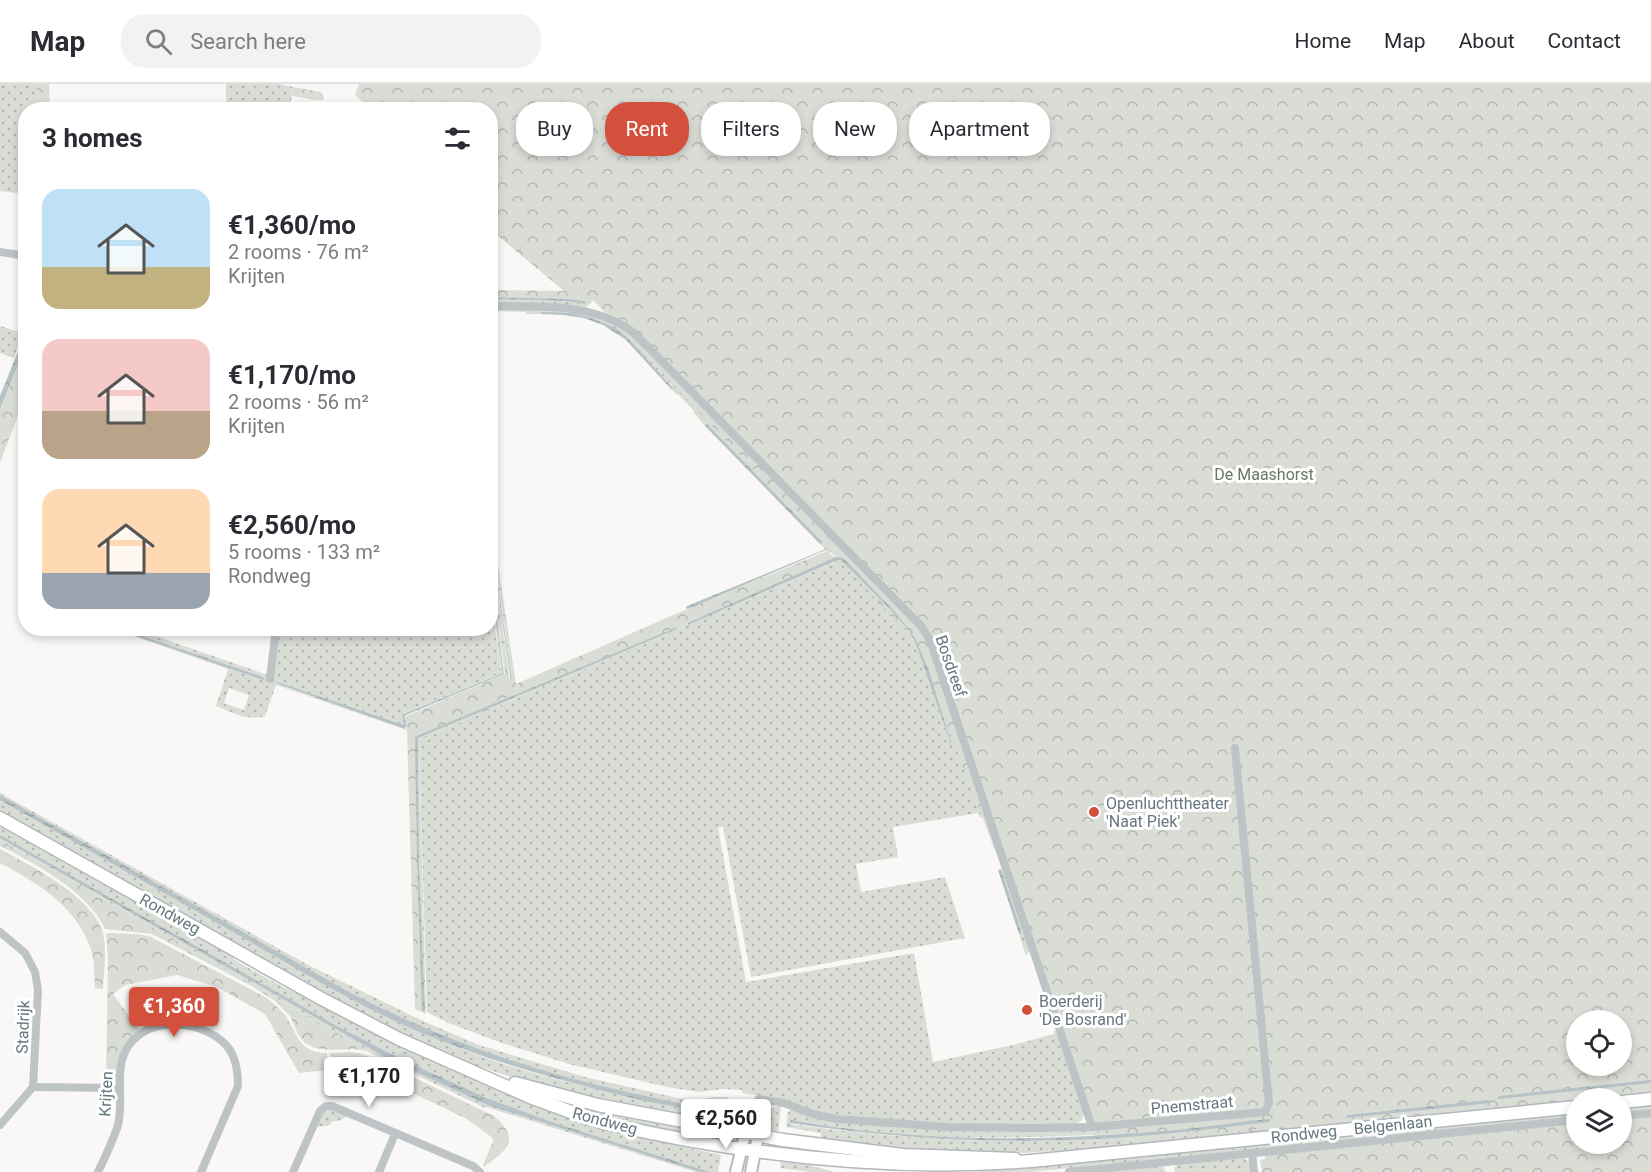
<!DOCTYPE html>
<html lang="en">
<head>
<meta charset="utf-8">
<style>
  body { margin:0; font-family:Roboto,sans-serif; background:#f2f2f3; color:#2b2b33; height:100vh; display:flex; flex-direction:column; font-size:22px; white-space:nowrap }
  * { box-sizing:border-box; margin:0 }
  p { font-size:20px; color:#7c7c81 }
  .icon { flex:none; width:33px; height:33px; fill:none; stroke:currentColor; stroke-width:2; stroke-linecap:round; stroke-linejoin:round }
  .map { position:relative; flex:1; overflow:hidden }
  .drawer { position:absolute; left:18px; top:18px; width:480px; height:534px; display:flex; flex-direction:column; background:#fff; border-radius:24px; box-shadow:0 3px 9px #0003 }
  .drawer>* { flex:none }
  .hud { position:absolute; left:516px; top:18px; width:570px; height:54px; display:flex; gap:12px }
  .controls { position:absolute; left:1566px; top:926px; display:grid; gap:12px }
  .controls a { display:grid; place-items:center; width:66px; height:66px; border-radius:50%; background:#fff; box-shadow:0 3px 9px #0003; font-size:30px }
  .price { position:absolute; translate:-50% -51px; padding:0 14px; border-radius:6px; background:#fff; color:#222; font-size:20px; line-height:39px; filter:drop-shadow(0 2px 3px #0008) }
  .price::after { content:''; position:absolute; left:50%; top:36px; width:18px; height:14px; margin-left:-9px; background:inherit; clip-path:polygon(0 0,100% 0,50% 100%) }
  .price.current { background:#d3503c; color:#fff }
  ul { padding:0; list-style:none }
  li { display:flex; align-items:center; gap:18px; height:150px; padding:0 24px }
  li span { display:grid; place-items:center; flex:none; width:168px; height:120px; border-radius:18px; color:#555 }
  li>.icon { margin-inline-start:auto }
  span .icon { width:72px; height:72px; fill:#fffc; stroke-width:1 }
  li b { font-size:26px }
  h2 { display:flex; justify-content:space-between; align-items:center; height:72px; padding:0 24px; font-size:26px }
  .tag { padding:0 21px; border-radius:24px; background:#fff; box-shadow:0 3px 9px #0003; font-size:21px; line-height:54px }
  .tag.current { background:#d3503c; color:#fff }
  header { display:flex; align-items:center; gap:36px; box-sizing:border-box; height:84px; padding:0 30px; background:#fff; border-bottom:2px solid #e1e1e2 }
  header strong { font-size:28px }
  nav { display:flex; gap:33px; margin-inline-start:auto; font-size:21px }
  .search { width:420px; height:54px; background:#f2f2f3; display:flex; align-items:center; gap:15px; box-sizing:border-box; padding:0 21px; border-radius:24px; color:#7c7c81; font-size:22px }
  .map>svg:first-child { display:block }
  .grass { fill:url(#grass-dots); fill-rule:evenodd }
  .forest { fill:url(#forest-crowns); fill-rule:evenodd }
  .water { fill:url(#water-ripples) }
  .lines { fill:none; stroke-linecap:round; stroke-linejoin:round }
  .secondary-casing { stroke:#b3b9bd; stroke-width:14 }
  .primary-casing { stroke:#b2b8bb; stroke-width:15 }
  .street { stroke:#bec3c6; stroke-width:8 }
  .secondary { stroke:#fff; stroke-width:10 }
  .primary { stroke:#fff; stroke-width:12 }
  .poi-dot { fill:#d3503c; stroke:#fff; stroke-width:2 }
  .labels { text-anchor:middle; dominant-baseline:central; stroke-width:6; stroke-linejoin:round; paint-order:stroke }
  .park-label { font-size:16px; fill:#6a7765; stroke:#fff }
  .street-label { font-size:16px; fill:#66777f; stroke:#fff }
  .poi-label { font-size:16px; fill:#66777f; stroke:#fff; text-anchor:start }
</style>
</head>
<body>
<header>
<strong>Map</strong>
<div class="search"><svg class="icon" aria-label="search" viewBox="0 0 24 24"><circle cx="10" cy="10" r="6"/><path d="M15 15l6 6"/></svg>Search here</div>
<nav><a>Home</a><a>Map</a><a>About</a><a>Contact</a></nav>
</header>
<div class="map">
<svg width="1651" height="1088" viewBox="0 0 1651 1088">
  <defs>
    <pattern id="grass-dots" width="8" height="8" patternUnits="userSpaceOnUse" patternTransform="scale(1.5)"><rect width="8" height="8" fill="#d9ddd6"/><path d="M2 2h.1M6 6h.1" fill="none" stroke="#b4b8b3" stroke-width="1.8" stroke-linecap="round"/></pattern>
    <pattern id="forest-crowns" width="20" height="18" patternUnits="userSpaceOnUse" patternTransform="scale(1.5)"><rect width="20" height="18" fill="#d9ddd6"/><path d="M2 6a3 3 0 1 1 6 0M12 15a3 3 0 1 1 6 0" fill="none" stroke="#b4b8b3"/></pattern>
    <pattern id="water-ripples" width="26" height="14" patternUnits="userSpaceOnUse" patternTransform="scale(1.5)"><rect width="26" height="14" fill="#b6c2c5"/><path d="M2 4q2-2 4 0t4 0M15 11q2-2 4 0t4 0" fill="none" stroke="#98a2a5"/></pattern>
  </defs>
  <rect width="100%" height="100%" fill="#f9f8f7"/>
  <g class="grass">
    <path d="M0 0H36L38 25 26 26 25 110 0 107Z"/>
    <path d="M226 0H279L293 3 290 25H226Z"/>
    <path d="M491 215 566 217 584 220 585 217 593 216 586 224 568 221 491 219Z"/>
    <path d="M491 224C540 225 585 221 628 250L840 462 829 469 820 460 821 458 707 340 705 342 694 329V327L678 310 677 311 671 305 673 303 621 248 592 234 572 229H541V230H508H526V228L491 227Z"/>
    <path d="M0 242 23 249 14 274 0 269Z"/>
    <path d="M845 468 906 532 922 552 934 580 985 731 980 734 978 729 893 743 898 773 856 780 861 808 945 793 965 854 751 893 723 743H718L746 898 914 869 933 978 1021 959 1054 950V947H1057L1084 1026V1030L1081 1037 1073 1041H989L936 1039 837 1031 809 1025 783 1016 742 1009V1006L722 1005 700 1008 667 1003 569 980 499 958 446 938 427 928 419 656 838 477H841C867 504 899 529 917 563L951 661H952L929 587 915 554 896 529 852 483 843 474 834 473Z"/>
    <path d="M491 508 501 589 401 630 404 641 276 598V600L406 645 407 646 276 601 265 632C246 637 233 629 216 622L228 585 113 545 263 596V593L122 545H135L268 591 278 545 490 544ZM229 604 249 611 244 626 224 619Z"/>
    <path d="M0 709 310 882 423 937 479 961 585 993 678 1014 700 1016 714 1013H728L731 1019 726 1044 543 1004 469 979 402 951 350 925 0 728V716C75 759 151 801 226 844 314 894 402 946 498 978 569 1002 643 1014 715 1029L722 1025C689 1023 656 1014 624 1007 546 991 469 965 396 932 328 901 262 860 197 823 132 785 66 748 0 711Z"/>
    <path d="M0 738 211 857 238 878 285 904 319 919 417 970 495 1003 584 1039 638 1053 721 1071 718 1088H710L555 1039 487 1014 405 977 337 942 0 751Z"/>
    <path d="M0 754 392 977 487 1021 700 1088H696L486 1023 485 1024 379 973 0 756Z"/>
    <path d="M1001 785 1003 786 1030 866 1026 872 1019 850 1022 849Z"/>
    <path d="M1651 1003 1622 1014H1576L1265 1050C1246 1049 1229 1050 1211 1052 1195 1054 1179 1059 1163 1060L993 1071 923 1069 889 1063 821 1054V1049L786 1043 788 1028 791 1025 809 1032 1037 1047ZM791 1036C829 1042 867 1048 905 1051 990 1056 1074 1053 1158 1047L1096 1055 976 1056 898 1052 836 1046 790 1040 789 1038Z"/>
    <path d="M529 1006 696 1044 695 1051 580 1027Z"/>
    <path d="M741 1016 746 1025 744 1035 736 1042 731 1043 735 1020 737 1017Z"/>
    <path d="M777 1022H781L778 1048C769 1046 765 1041 765 1033L769 1025Z"/>
    <path d="M330 1025 348 1032 339 1037H333L328 1042 316 1043 323 1028Z"/>
    <path d="M1576 1033 1031 1088H973L1285 1057Z"/>
    <path d="M1244 1073 1250 1080 1251 1088H1175L1174 1084 1178 1080Z"/>
    <path d="M781 1078 805 1080 835 1088H809L780 1084Z"/>
    <path d="M1162 1082 1166 1088H1101Z"/>
  </g>
  <g class="forest">
    <path d="M36 0H49L50 25H38Z"/>
    <path d="M359 0H1651V1088H1262L1260 1076 1265 1075 1263 1045 1096 1059 1033 866 915 557 593 216 585 217 568 215 491 213V206L564 207 491 146 490 26 370 25 355 11ZM1576 936H1622V981H1576ZM1576 1014H1622V1059H1576Z"/>
    <path d="M293 3 321 8 324 13 323 16H315L292 12Z"/>
    <path d="M25 263V313L0 379V325Z"/>
    <path d="M491 433 516 600 687 525 827 467 835 474 688 540 689 541 835 477H838L419 656 426 930 415 925 407 646 404 633 500 592 505 589 491 488V457L510 597H512L491 446ZM676 544 418 654 419 777 425 926 417 777 416 652Z"/>
    <path d="M491 501 503 589 403 631 405 642 401 630 501 589Z"/>
    <path d="M0 756 379 973 367 967 354 965 330 966 315 964 305 959 299 952 290 932 275 917 250 901 152 850 105 845C90 810 34 778 0 762Z"/>
    <path d="M0 765C31 781 94 814 103 849 107 867 104 887 103 905L95 904C94 891 95 876 90 863 76 822 36 798 0 779Z"/>
    <path d="M109 849 137 850 151 853 267 914C273 919 279 924 284 930 298 949 298 969 327 969L328 986 299 989 265 930 217 903 177 891 125 901 113 910 139 945 123 964 119 976 116 997 114 999 106 1000 108 877 106 850Z"/>
    <path d="M349 968 359 969 376 975 494 1032C522 1057 507 1065 484 1083L483 1081 494 1055 467 1035 358 983 341 979 331 986 330 969Z"/>
  </g>
  <g class="water">
    <path d="M491 213 568 215 585 217V220L566 217 491 215Z"/>
    <path d="M541 228 572 229 592 234 615 244 627 253 673 304 671 305 625 255 603 241 584 234 563 231 541 230Z"/>
    <path d="M25 250V263L0 325V312Z"/>
    <path d="M707 340 822 458 820 460 705 342Z"/>
    <path d="M490 446 512 597 511 598 491 457Z"/>
    <path d="M826 465H828L688 525 686 524 687 522Z"/>
    <path d="M836 473 843 474 852 483 896 529 915 554 929 587 952 661H951L917 563 909 547 891 526 841 476 835 477 688 541V539Z"/>
    <path d="M491 488 504 590 406 631 404 633 406 641 405 645 275 599 277 598 404 641 402 631 503 589 491 501Z"/>
    <path d="M675 544 677 545 418 654 419 777 425 926 422 927 417 777 415 654 416 652Z"/>
    <path d="M114 545H122L263 593 264 595 263 596Z"/>
    <path d="M0 711 347 907C437 954 533 988 632 1009 662 1015 692 1023 722 1025L726 1026V1028L725 1029C683 1026 640 1016 600 1006 539 991 480 973 422 949 358 922 298 885 238 851 159 806 79 761 0 716Z"/>
    <path d="M0 751 337 942 405 977 487 1014 555 1039 710 1088H700L487 1021 392 977 0 754Z"/>
    <path d="M1001 785 1022 849 1019 850 998 786Z"/>
    <path d="M1651 996V999L1498 1015 1499 1012Z"/>
    <path d="M1488 1016 1490 1019 1346 1034 1348 1031Z"/>
    <path d="M1269 1035 1270 1037 1269 1038C1211 1045 1154 1052 1096 1055 993 1060 891 1054 790 1039L789 1038 791 1036C889 1054 992 1057 1091 1052 1126 1050 1161 1048 1196 1044 1220 1041 1244 1037 1269 1035Z"/>
  </g>
  <g class="lines">
    <defs>
      <g id="secondary">
        <path d="M736 1088 745 1050"/>
        <path d="M751 1088 758 1052"/>
      </g>
      <g id="primary">
        <path d="M0 734 322 915 399 955 530 1013 582 1032 605 1039C743 1071 889 1088 1031 1077L1576 1023"/>
        <path d="M515 999 598 1021 783 1056 903 1071 1015 1075"/>
        <path d="M1622 1018 1651 1015"/>
      </g>
    </defs>
    <use href="#secondary" class="secondary-casing"/>
    <use href="#primary" class="primary-casing"/>
    <g class="street">
      <path d="M0 168 26 172"/>
      <path d="M490 222C537 223 586 218 627 244 635 249 641 257 648 263L921 542 930 556 1092 1043"/>
      <path d="M270 595 276 544"/>
      <path d="M0 848 25 869 35 888 38 906 33 1003 0 1041"/>
      <path d="M33 1003 119 1004"/>
      <path d="M759 1015 784 1019 813 1030 837 1035 947 1043 1035 1044 1092 1043 1265 1028 1269 1019 1235 664"/>
      <path d="M1622 1032 1651 1029"/>
      <path d="M745 1050 752 1025 759 1015"/>
      <path d="M758 1052 761 1028 759 1015"/>
      <path d="M1252 1069 1254 1088"/>
      <path d="M98 1088C105 1073 113 1057 118 1041 126 1011 108 974 139 951 164 932 212 940 230 966 237 977 238 989 238 1002L201 1088"/>
      <path d="M293 1088 320 1027 326 1022H332L473 1082 480 1088"/>
      <path d="M379 1088 395 1050"/>
      <path d="M1069 1088 1576 1036"/>
    </g>
    <use href="#secondary" class="secondary"/>
    <use href="#primary" class="primary"/>
  </g>
  <g class="poi-dot">
    <circle cx="1094" cy="728" r="6"/>
    <circle cx="1027" cy="926" r="6"/>
  </g>
  <g class="labels">
    <g class="park-label">
      <text x="1264" y="390">De Maashorst</text>
    </g>
    <g class="street-label">
      <text transform="translate(951 582) rotate(71)">Bosdreef</text>
      <text transform="translate(170 830) rotate(29)">Rondweg</text>
      <text transform="translate(23 943) rotate(-88)">Stadrijk</text>
      <text transform="translate(106 1010) rotate(-87)">Krijten</text>
      <text transform="translate(1192 1021) rotate(-5)">Pnemstraat</text>
      <text transform="translate(605 1037) rotate(15)">Rondweg</text>
      <text transform="translate(1393 1041) rotate(-6)">Belgenlaan</text>
      <text transform="translate(1304 1050) rotate(-6)">Rondweg</text>
    </g>
    <g class="poi-label">
      <text x="1106" y="719">Openluchttheater<tspan x="1106" dy="18">'Naat Piek'</tspan></text>
      <text x="1039" y="917">Boerderij<tspan x="1039" dy="18">'De Bosrand'</tspan></text>
    </g>
  </g>
</svg>
<div class="controls">
<a><svg class="icon" aria-label="locate" viewBox="0 0 24 24"><circle cx="12" cy="12" r="6"/><path d="M12 2v4M12 18v4M2 12h4M18 12h4"/></svg></a>
<a><svg class="icon" aria-label="layers" viewBox="0 0 24 24"><path d="M12 4l9 5-9 5-9-5zM3 14l9 5 9-5"/></svg></a>
</div>
<b class="price current" style="left:174px;top:954px">€1,360</b>
<b class="price" style="left:369px;top:1024px">€1,170</b>
<b class="price" style="left:726px;top:1066px">€2,560</b>
<div class="hud">
<a class="tag">Buy</a>
<a class="tag current">Rent</a>
<a class="tag">Filters</a>
<a class="tag">New</a>
<a class="tag">Apartment</a>
</div>
<section class="drawer">
<h2>3 homes<svg class="icon" aria-label="filters" viewBox="0 0 24 24"><path d="M4 7h16M4 17h16"/><circle cx="9" cy="7" r="2"/><circle cx="15" cy="17" r="2"/></svg></h2>
<ul>
<li><span style="background:linear-gradient(#bfe0f5 65%,#c2b280 0)"><svg class="icon" aria-label="home" viewBox="0 0 24 24"><path d="M3 11l9-7 9 7M6 9v11h12V9"/></svg></span><div><b>€1,360/mo</b><p>2 rooms · 76 m²</p><p>Krijten</p></div></li>
<li><span style="background:linear-gradient(#f6c9c9 60%,#b9a48a 0)"><svg class="icon" aria-label="home" viewBox="0 0 24 24"><path d="M3 11l9-7 9 7M6 9v11h12V9"/></svg></span><div><b>€1,170/mo</b><p>2 rooms · 56 m²</p><p>Krijten</p></div></li>
<li><span style="background:linear-gradient(#ffd9b3 70%,#9aa5b1 0)"><svg class="icon" aria-label="home" viewBox="0 0 24 24"><path d="M3 11l9-7 9 7M6 9v11h12V9"/></svg></span><div><b>€2,560/mo</b><p>5 rooms · 133 m²</p><p>Rondweg</p></div></li>
</ul>
</section>
</div>
</body>
</html>
